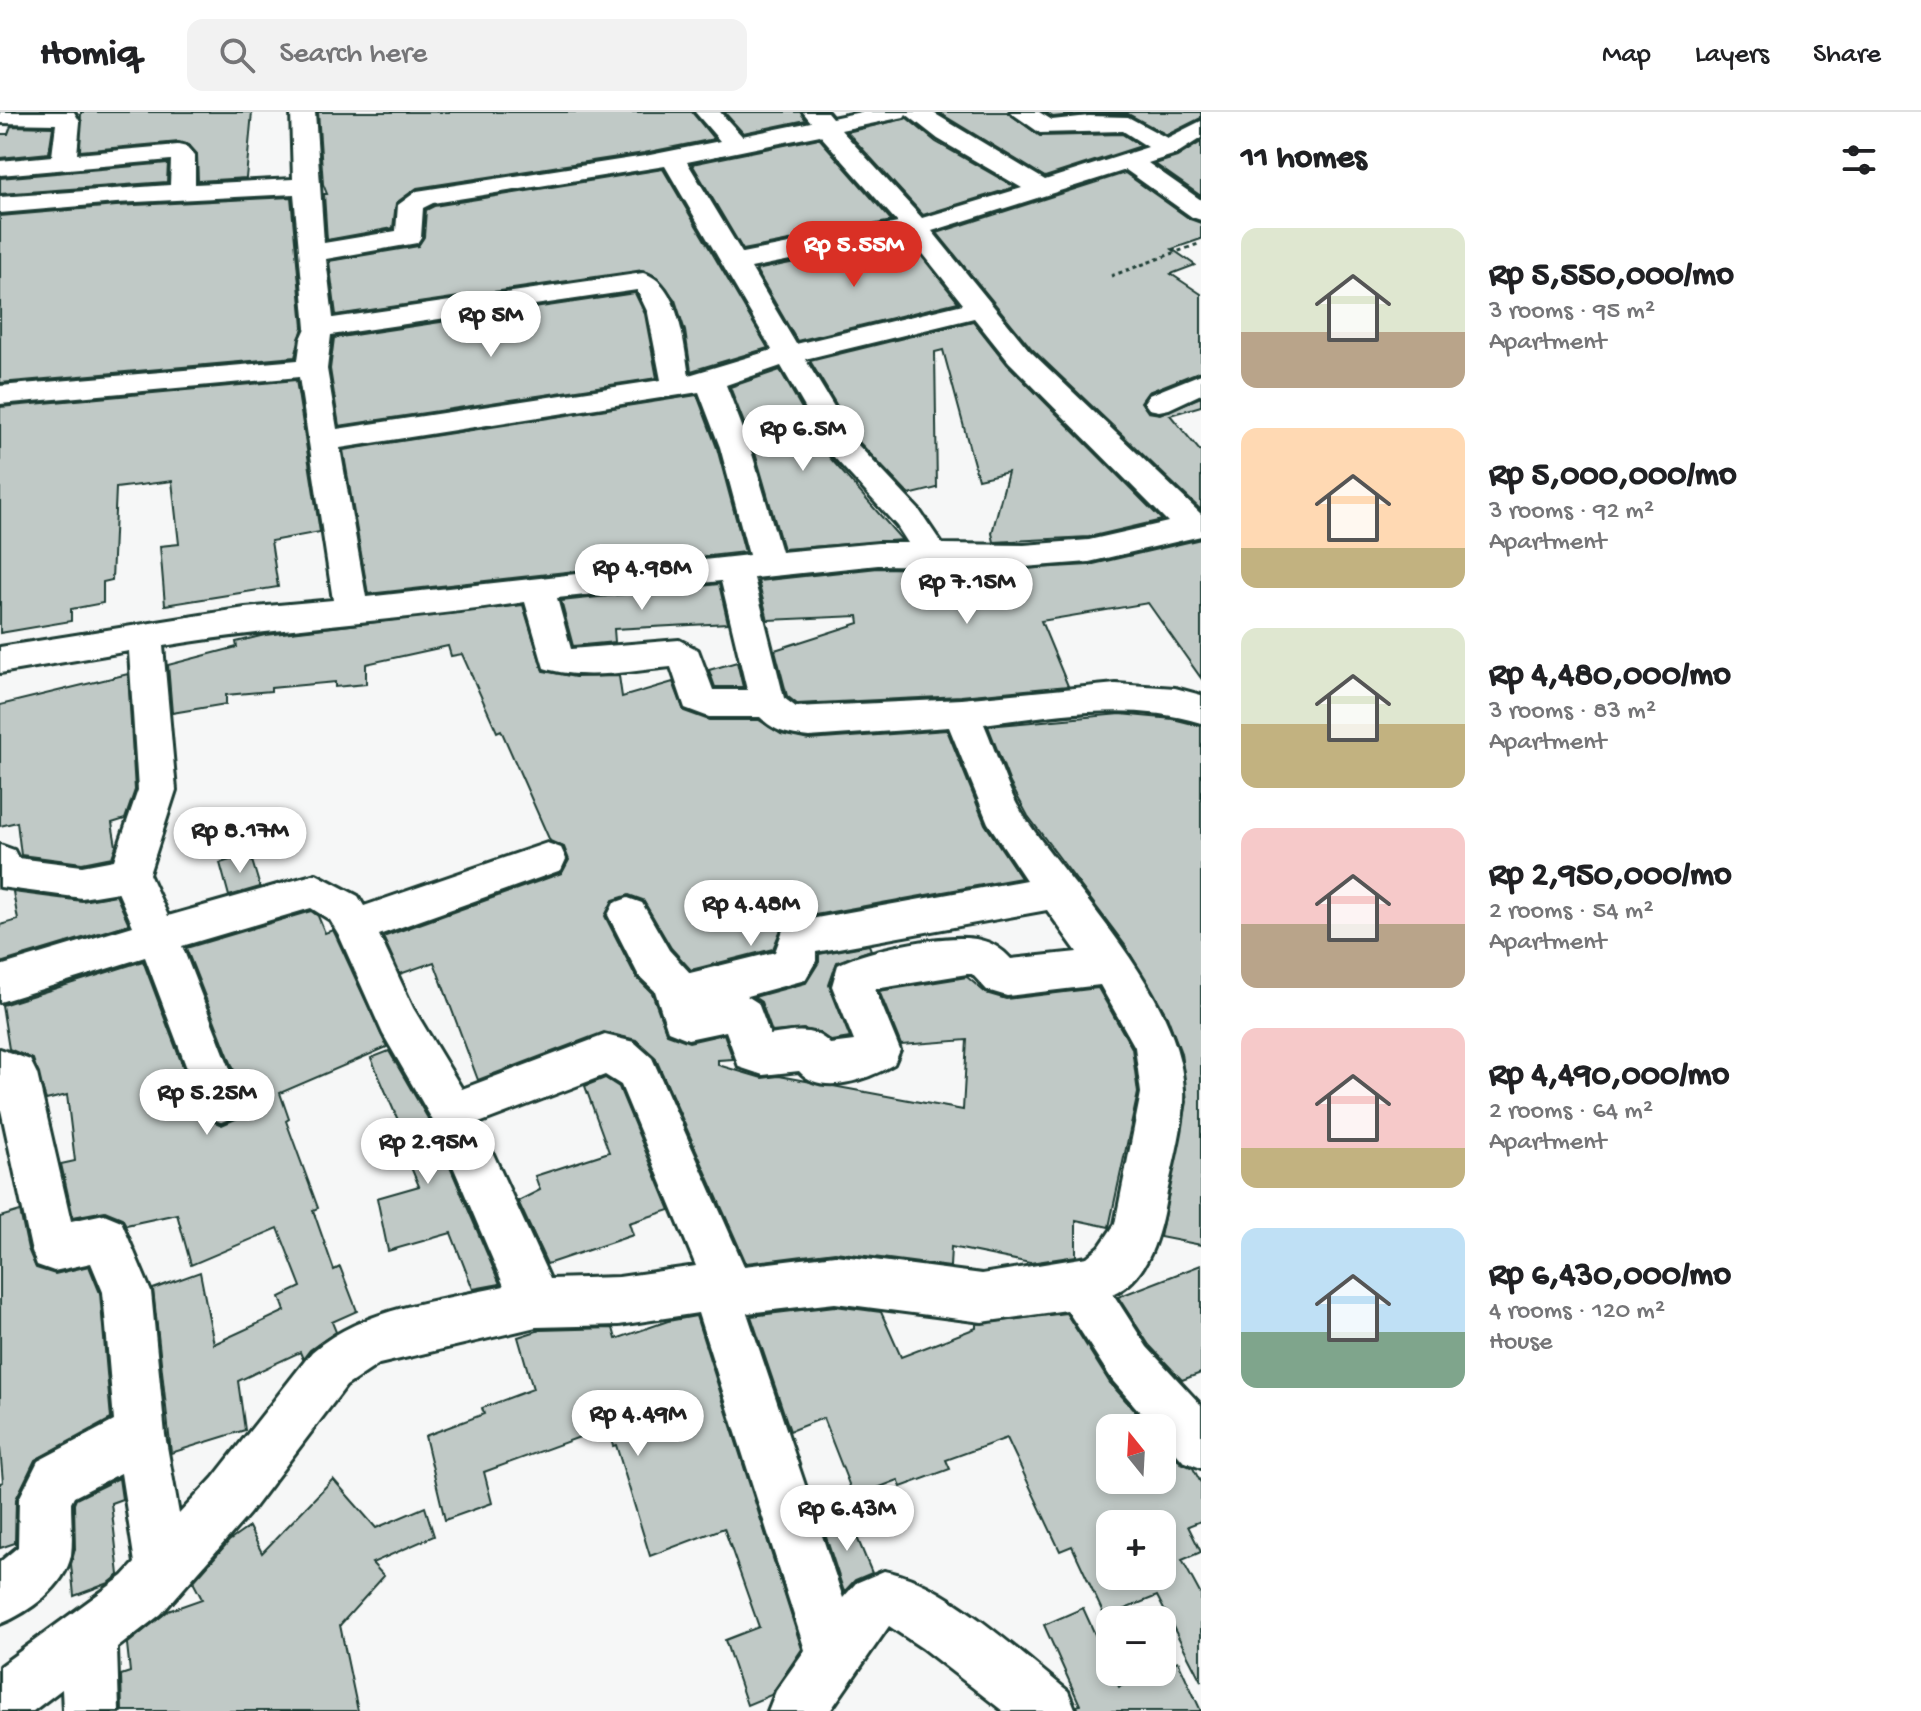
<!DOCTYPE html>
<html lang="en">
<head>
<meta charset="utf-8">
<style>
  body { margin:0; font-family:"Gochi Hand",sans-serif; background:#f2f2f2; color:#202124; height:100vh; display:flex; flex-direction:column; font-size:30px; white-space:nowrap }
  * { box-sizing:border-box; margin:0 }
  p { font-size:26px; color:#757577 }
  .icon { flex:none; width:44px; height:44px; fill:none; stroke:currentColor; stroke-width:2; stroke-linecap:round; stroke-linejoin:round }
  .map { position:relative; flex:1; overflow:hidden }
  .drawer { display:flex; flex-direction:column; background:#fff; width:720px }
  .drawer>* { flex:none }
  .needle { width:52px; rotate:342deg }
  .controls { position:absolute; left:1096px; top:1302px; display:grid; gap:16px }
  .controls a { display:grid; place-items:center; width:80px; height:80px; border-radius:16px; background:#fff; box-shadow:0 4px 12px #0003; font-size:40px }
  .price { position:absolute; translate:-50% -68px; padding:0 18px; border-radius:28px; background:#fff; color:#222; font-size:26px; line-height:52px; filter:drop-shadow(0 2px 4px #0008) }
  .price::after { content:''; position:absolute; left:50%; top:48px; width:24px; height:18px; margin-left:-12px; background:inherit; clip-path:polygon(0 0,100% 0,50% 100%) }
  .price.selected { background:#d93025; color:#fff }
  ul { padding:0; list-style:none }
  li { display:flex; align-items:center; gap:24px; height:200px; padding:0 40px }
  li span { display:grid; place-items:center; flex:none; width:224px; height:160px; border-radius:16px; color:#555 }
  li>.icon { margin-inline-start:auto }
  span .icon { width:96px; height:96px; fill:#fffc; stroke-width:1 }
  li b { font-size:34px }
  h2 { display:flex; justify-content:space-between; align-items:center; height:96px; padding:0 40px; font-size:34px }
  header { display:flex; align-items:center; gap:48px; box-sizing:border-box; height:112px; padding:0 40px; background:#fff; border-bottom:2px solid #e0e0e0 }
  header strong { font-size:38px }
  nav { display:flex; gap:44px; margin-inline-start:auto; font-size:28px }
  .search { width:560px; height:72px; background:#f2f2f2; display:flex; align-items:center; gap:20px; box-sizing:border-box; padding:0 28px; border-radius:16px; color:#757577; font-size:30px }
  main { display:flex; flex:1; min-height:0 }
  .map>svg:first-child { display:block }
  .building { fill:#c0c9c6; stroke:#1f3d34; stroke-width:2; fill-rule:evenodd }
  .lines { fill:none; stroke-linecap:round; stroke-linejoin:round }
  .minor-casing { stroke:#1f3d34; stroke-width:6 }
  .path { stroke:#1f3d34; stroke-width:3; stroke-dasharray:4 4; stroke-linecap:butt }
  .minor { fill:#fff; fill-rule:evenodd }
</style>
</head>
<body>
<header>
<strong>Homiq</strong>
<div class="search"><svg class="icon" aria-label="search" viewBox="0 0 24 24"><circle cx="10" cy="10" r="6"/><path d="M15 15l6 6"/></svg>Search here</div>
<nav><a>Map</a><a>Layers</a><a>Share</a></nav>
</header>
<main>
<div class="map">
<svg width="1201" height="1599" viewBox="0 0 1201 1599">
  <rect width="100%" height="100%" fill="#f6f7f7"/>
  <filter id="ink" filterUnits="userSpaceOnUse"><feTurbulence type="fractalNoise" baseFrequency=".0125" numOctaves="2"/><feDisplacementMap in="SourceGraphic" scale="16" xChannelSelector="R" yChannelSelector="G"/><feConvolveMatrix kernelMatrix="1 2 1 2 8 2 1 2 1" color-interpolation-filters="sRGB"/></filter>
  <g filter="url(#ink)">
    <g class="building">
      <path d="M81 0H252L246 66 198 69 197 42 189 33 179 30 80 39Z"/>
      <path d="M318 0H692L714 27 644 41 417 76 396 91 393 116 327 128 324 82H327L323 72Z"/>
      <path d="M724 0H800L806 8 743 21Z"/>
      <path d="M938 0H1007L1040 24 1122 22 1141 34 1045 65Z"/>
      <path d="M1045 0H1201V6L1167 23 1128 2 1089 1 1053 5Z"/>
      <path d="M907 6 936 30 1015 75 923 103 847 20Z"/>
      <path d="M11 14 53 15 49 41 0 46V22H8Z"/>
      <path d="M819 26 892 109 743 138 692 52Z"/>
      <path d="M1201 30V84L1155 52 1177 45Z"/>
      <path d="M168 51 167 70 0 82V66Z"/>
      <path d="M663 57 768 236 691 259 685 219 675 188 657 165 643 158 336 203 329 149 418 134 424 125 426 98 434 94Z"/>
      <path d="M1125 61 1190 107 1201 111V127L1172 137 1195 153 1171 162 1201 182V259L1148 280 1141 290 1148 300 1160 302 1201 285V294L1170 303 1201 340V398L1031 236 937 121Z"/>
      <path d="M291 85 303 215 295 245 0 271V104L116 94Z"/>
      <path d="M908 127 958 190 797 229 756 158Z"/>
      <path d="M635 181 645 202 657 266 339 314 330 257 334 226Z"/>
      <path d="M973 209 1007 252 1162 408 1089 425 994 430 992 421 1008 360 978 367 943 238 935 240 937 376 909 383 858 329 810 249Z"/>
      <path d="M780 258 830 346 902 428 783 437 753 334 730 275Z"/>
      <path d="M296 268 320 420 271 429 278 475 165 493 160 434 179 432 172 369 116 376 112 468 103 470V491L71 497V509L0 521V295Z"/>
      <path d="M697 283 717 336 745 440 368 482 343 338Z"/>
      <path d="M1201 427V566L1148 491 1041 509 1068 574 961 584 797 592 787 584 775 538 859 511 858 504 768 508 758 469 878 456 938 457 939 478 1009 485 1002 458 1089 453Z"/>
      <path d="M719 472 728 511 614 517 615 530 573 534 561 489Z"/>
      <path d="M523 493 543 559 575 565 619 564 622 585 673 570 684 599 709 608H759L781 622 809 628 947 618 985 712 1021 766 804 805 782 815 773 837 691 858 671 836 643 788 629 783 613 788 605 804 636 865 652 881 667 922 689 930 724 922 733 947 718 948V953L762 966 779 964 963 998 967 928 901 933 879 879 967 865 986 881 1006 887 1098 876 1132 936 1138 981 1109 1115 1076 1108V1144L1030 1151 951 1135 950 1155 835 1140 746 1151 655 945 636 928 604 920 478 968 434 850 400 862 383 825 562 761 569 748 564 735 550 729 501 618 497 620 462 542 451 544 448 534 366 552V572L335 575V570L271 576V579L226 583V592L172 601 168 553 237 535 236 530 265 523Z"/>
      <path d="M737 550 743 575H715L709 558Z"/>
      <path d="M128 562 135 678 125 707 112 711 116 734 112 745 82 751 21 743 17 710 0 714V593Z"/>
      <path d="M1120 602 1173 607 1201 614V1133L1160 1125 1187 990 1181 941 1167 904 1125 833 1028 704 1010 671 988 614Z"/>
      <path d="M250 742 260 775 229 784 220 751Z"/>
      <path d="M13 780 82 789 116 783 129 812 0 851V813L18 808Z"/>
      <path d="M311 799 318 804 325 821 333 818 336 824 387 935 280 981 289 1007 286 1009 318 1096 313 1098 334 1158 340 1155 357 1199 332 1210 336 1220 310 1238 303 1247 300 1240 238 1269 245 1318 171 1341 153 1177 200 1160 214 1232 285 1199 280 1185 301 1175 278 1116 191 1153 177 1102 126 1113 122 1106 105 1099 73 1105 61 1052 75 1049 67 983 46 988 33 947 9 937 2 893 143 849 202 1005 222 1013 240 1005 246 989 186 836Z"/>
      <path d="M869 833 871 838 837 850 829 873 850 926 831 929 818 920 803 917 772 920 761 890 754 885 806 871 819 850V842Z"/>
      <path d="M389 939 433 1015 500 1172 473 1177 451 1121 388 1139 377 1086 419 1074 398 1025 404 1022 371 946Z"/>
      <path d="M605 966 619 975 670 1098 629 1111 633 1123 547 1152 518 1089 540 1078 535 1064 609 1040 585 974Z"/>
      <path d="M20 1099 28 1137 36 1156 55 1162 89 1154 100 1181 111 1307 35 1348 16 1387 15 1431 0 1436V1371L3 1370 0 1336V1105Z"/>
      <path d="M1201 1153V1261L1182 1268 1149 1233 1118 1185Z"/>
      <path d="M835 1194 881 1200 901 1245 976 1216V1212L1066 1201 1110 1271 1150 1316H1110V1368H1162V1330L1181 1351 1193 1356 1201 1371V1409L1188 1414 1201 1440 1182 1448 1201 1483V1569L1157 1484 1105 1505 1072 1434 1060 1439 1007 1326 946 1348 950 1357 901 1375 898 1368 854 1385 823 1306 790 1319 751 1204ZM1110 1412H1162V1464H1110Z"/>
      <path d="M696 1204 802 1537 771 1583 747 1593 725 1528 759 1515 724 1416 650 1444 616 1333 613 1334 607 1315 484 1360 492 1391 445 1408 425 1324 484 1302 482 1296 533 1277 518 1225 540 1218 613 1216 616 1227 668 1209Z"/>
      <path d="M119 1366 122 1387 111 1391 119 1463 109 1471 74 1484 71 1452 75 1437 74 1392 76 1387Z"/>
      <path d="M333 1367 376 1416 425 1395 434 1424 372 1451 384 1464 340 1513 358 1599H122L121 1563 130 1560 127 1532 168 1499 202 1487 193 1470 229 1429 249 1415 262 1441Z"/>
      <path d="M849 1406 872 1461 855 1468 844 1480 823 1416Z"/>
      <path d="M1083 1496 1119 1575 1153 1560H1162V1556L1178 1549 1201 1599H1079L1077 1594 1080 1593 1044 1513Z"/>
    </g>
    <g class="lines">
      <defs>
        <g id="minor">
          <path d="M0 0H74L80 10 77 42 178 33 187 35 195 44V72L293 67 291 0H315L324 131 396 119 398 93 417 79 645 44 720 29 695 0H720L742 24 811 10 803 0H827L832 6 861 0H932L1045 68 1148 35 1123 19 1040 21 1010 0H1039L1052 8 1089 4 1128 5 1167 26 1201 9V26L1176 42 1148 51 1201 88V108L1192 105 1126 58 932 119 1029 238 1201 402V424L1089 450 1024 455 878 453 754 466 784 586 796 595 961 587 1116 572 1175 576 1201 583V611C1129 589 1056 603 984 612 997 642 1007 679 1025 706 1078 784 1179 881 1184 978 1186 1006 1172 1056 1166 1086 1160 1120 1149 1167 1113 1182L1147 1235 1201 1293V1356L1183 1349 1162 1325V1316H1154L1113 1269 1067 1198 982 1210 835 1191 747 1201 843 1486 856 1471 884 1459C943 1468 1021 1542 1068 1579L1076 1599H1003L922 1536 889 1514 830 1599H768L776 1579 805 1538 698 1201 619 1213 536 1215 379 1252 346 1274 249 1402 161 1502 117 1536 119 1599H63L62 1577 33 1599H0V1554L123 1464 135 1451 121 1361 74 1385 71 1391C71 1408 73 1426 71 1443 65 1475 28 1501 0 1512V1450L18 1435 19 1387 38 1349 114 1309 103 1180 91 1151 54 1159 37 1153 31 1136 0 993V937L30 948 37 962 71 1109 104 1102 121 1109 151 1180 165 1323 179 1402 213 1366 312 1240C364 1195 440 1189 504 1174L436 1014 383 922 339 823 330 808 311 796 182 834 243 990 237 1004 221 1010 205 1004 145 845 0 890V854L133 814 118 780 82 786 0 775V733L14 738 18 746 82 754 114 748 138 678 129 539 0 561V535L245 496 333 488 299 265 0 292V274L298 248 301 227 306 216 294 82 116 91 0 101V85L170 73 171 48 0 63V49L52 44 56 12 0 11ZM906 2 938 27 1022 76 922 106 841 18 904 5ZM820 23 898 111 742 141 687 50ZM665 54 772 238 689 263C684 233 679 170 643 161L333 206 326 147 417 131 421 125 423 96 433 91ZM909 124 963 192 796 232 751 156ZM637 178 648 201 661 268 337 317 327 257 331 223ZM974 206 1009 250 1168 410 1089 428 1024 433 942 432 919 398 856 331 805 247ZM781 254 833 344 897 414 908 431H878L781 440 750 335 726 273ZM699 280 720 335 749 443 366 485 340 336ZM721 469 747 578H713L698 538 679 528 571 537 557 486ZM525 490 544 556C585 569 628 559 671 555L685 596 709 605H760C775 620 788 622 809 625L949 615 988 711 1026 768 805 808 783 818 775 840 690 861 669 838 642 791 628 786 614 791 608 803 639 864 655 879 668 919 688 927 726 919 739 955 763 963 799 959C821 985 869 967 894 952L900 938 875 877 967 862H972L987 878 1007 884 1100 873 1135 935 1141 981 1115 1112 1100 1134 1087 1145 982 1162 835 1143 744 1154 652 946 634 930 605 923 462 977 413 896 379 823 561 758 566 747 561 736 547 731 364 794 358 784 316 762 168 804 149 762 176 678 163 534C283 514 404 509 525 490ZM1047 798 1077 840 1011 847C1002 837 993 831 980 828 950 820 865 838 838 853L832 874 854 929 830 932C814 914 792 920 770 923L758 891 747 884 805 868 816 849V840ZM605 963 621 973 696 1154 619 1165 550 1167 479 1011Z"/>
          <path d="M1201 262V282L1169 297 1159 299 1149 297 1144 290 1149 283Z"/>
        </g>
      </defs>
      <use href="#minor" class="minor-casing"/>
      <path class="path" d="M1111 164 1201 131"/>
      <use href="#minor" class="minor"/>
    </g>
  </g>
</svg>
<div class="controls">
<a><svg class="needle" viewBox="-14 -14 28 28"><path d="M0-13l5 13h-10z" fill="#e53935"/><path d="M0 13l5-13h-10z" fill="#757577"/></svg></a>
<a>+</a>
<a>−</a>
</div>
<b class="price selected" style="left:854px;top:177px">Rp 5.55M</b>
<b class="price" style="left:491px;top:247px">Rp 5M</b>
<b class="price" style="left:803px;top:361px">Rp 6.5M</b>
<b class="price" style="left:642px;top:500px">Rp 4.98M</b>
<b class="price" style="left:967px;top:514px">Rp 7.15M</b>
<b class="price" style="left:240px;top:763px">Rp 8.17M</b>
<b class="price" style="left:751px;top:836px">Rp 4.48M</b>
<b class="price" style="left:207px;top:1025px">Rp 5.25M</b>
<b class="price" style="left:428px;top:1074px">Rp 2.95M</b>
<b class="price" style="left:638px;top:1346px">Rp 4.49M</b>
<b class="price" style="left:847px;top:1441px">Rp 6.43M</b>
</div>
<section class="drawer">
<h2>11 homes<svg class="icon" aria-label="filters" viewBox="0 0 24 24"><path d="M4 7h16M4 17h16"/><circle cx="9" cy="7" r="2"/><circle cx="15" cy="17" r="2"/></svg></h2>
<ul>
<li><span style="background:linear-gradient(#dfe7d0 65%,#b9a48a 0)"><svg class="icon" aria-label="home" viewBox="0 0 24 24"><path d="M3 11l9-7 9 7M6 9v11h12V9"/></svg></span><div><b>Rp 5,550,000/mo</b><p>3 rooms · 95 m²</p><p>Apartment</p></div></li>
<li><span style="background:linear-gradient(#ffd9b3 75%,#c2b280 0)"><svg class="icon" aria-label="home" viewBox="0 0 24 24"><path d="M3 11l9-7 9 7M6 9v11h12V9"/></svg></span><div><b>Rp 5,000,000/mo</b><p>3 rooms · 92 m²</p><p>Apartment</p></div></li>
<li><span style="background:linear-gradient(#dfe7d0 60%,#c2b280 0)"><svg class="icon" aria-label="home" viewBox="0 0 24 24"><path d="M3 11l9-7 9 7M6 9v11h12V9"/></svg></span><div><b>Rp 4,480,000/mo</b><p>3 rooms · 83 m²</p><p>Apartment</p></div></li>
<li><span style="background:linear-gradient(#f6c9c9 60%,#b9a48a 0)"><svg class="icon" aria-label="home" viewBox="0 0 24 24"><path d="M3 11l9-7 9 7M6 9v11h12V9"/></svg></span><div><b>Rp 2,950,000/mo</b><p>2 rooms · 54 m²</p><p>Apartment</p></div></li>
<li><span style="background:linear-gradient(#f6c9c9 75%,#c2b280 0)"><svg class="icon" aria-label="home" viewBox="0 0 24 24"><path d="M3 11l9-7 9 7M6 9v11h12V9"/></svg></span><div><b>Rp 4,490,000/mo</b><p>2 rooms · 64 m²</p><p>Apartment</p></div></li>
<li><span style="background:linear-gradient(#bfe0f5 65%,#7fa58c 0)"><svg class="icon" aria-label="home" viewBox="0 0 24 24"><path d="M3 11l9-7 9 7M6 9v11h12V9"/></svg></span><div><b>Rp 6,430,000/mo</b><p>4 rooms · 120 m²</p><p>House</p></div></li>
</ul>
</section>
</main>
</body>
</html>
